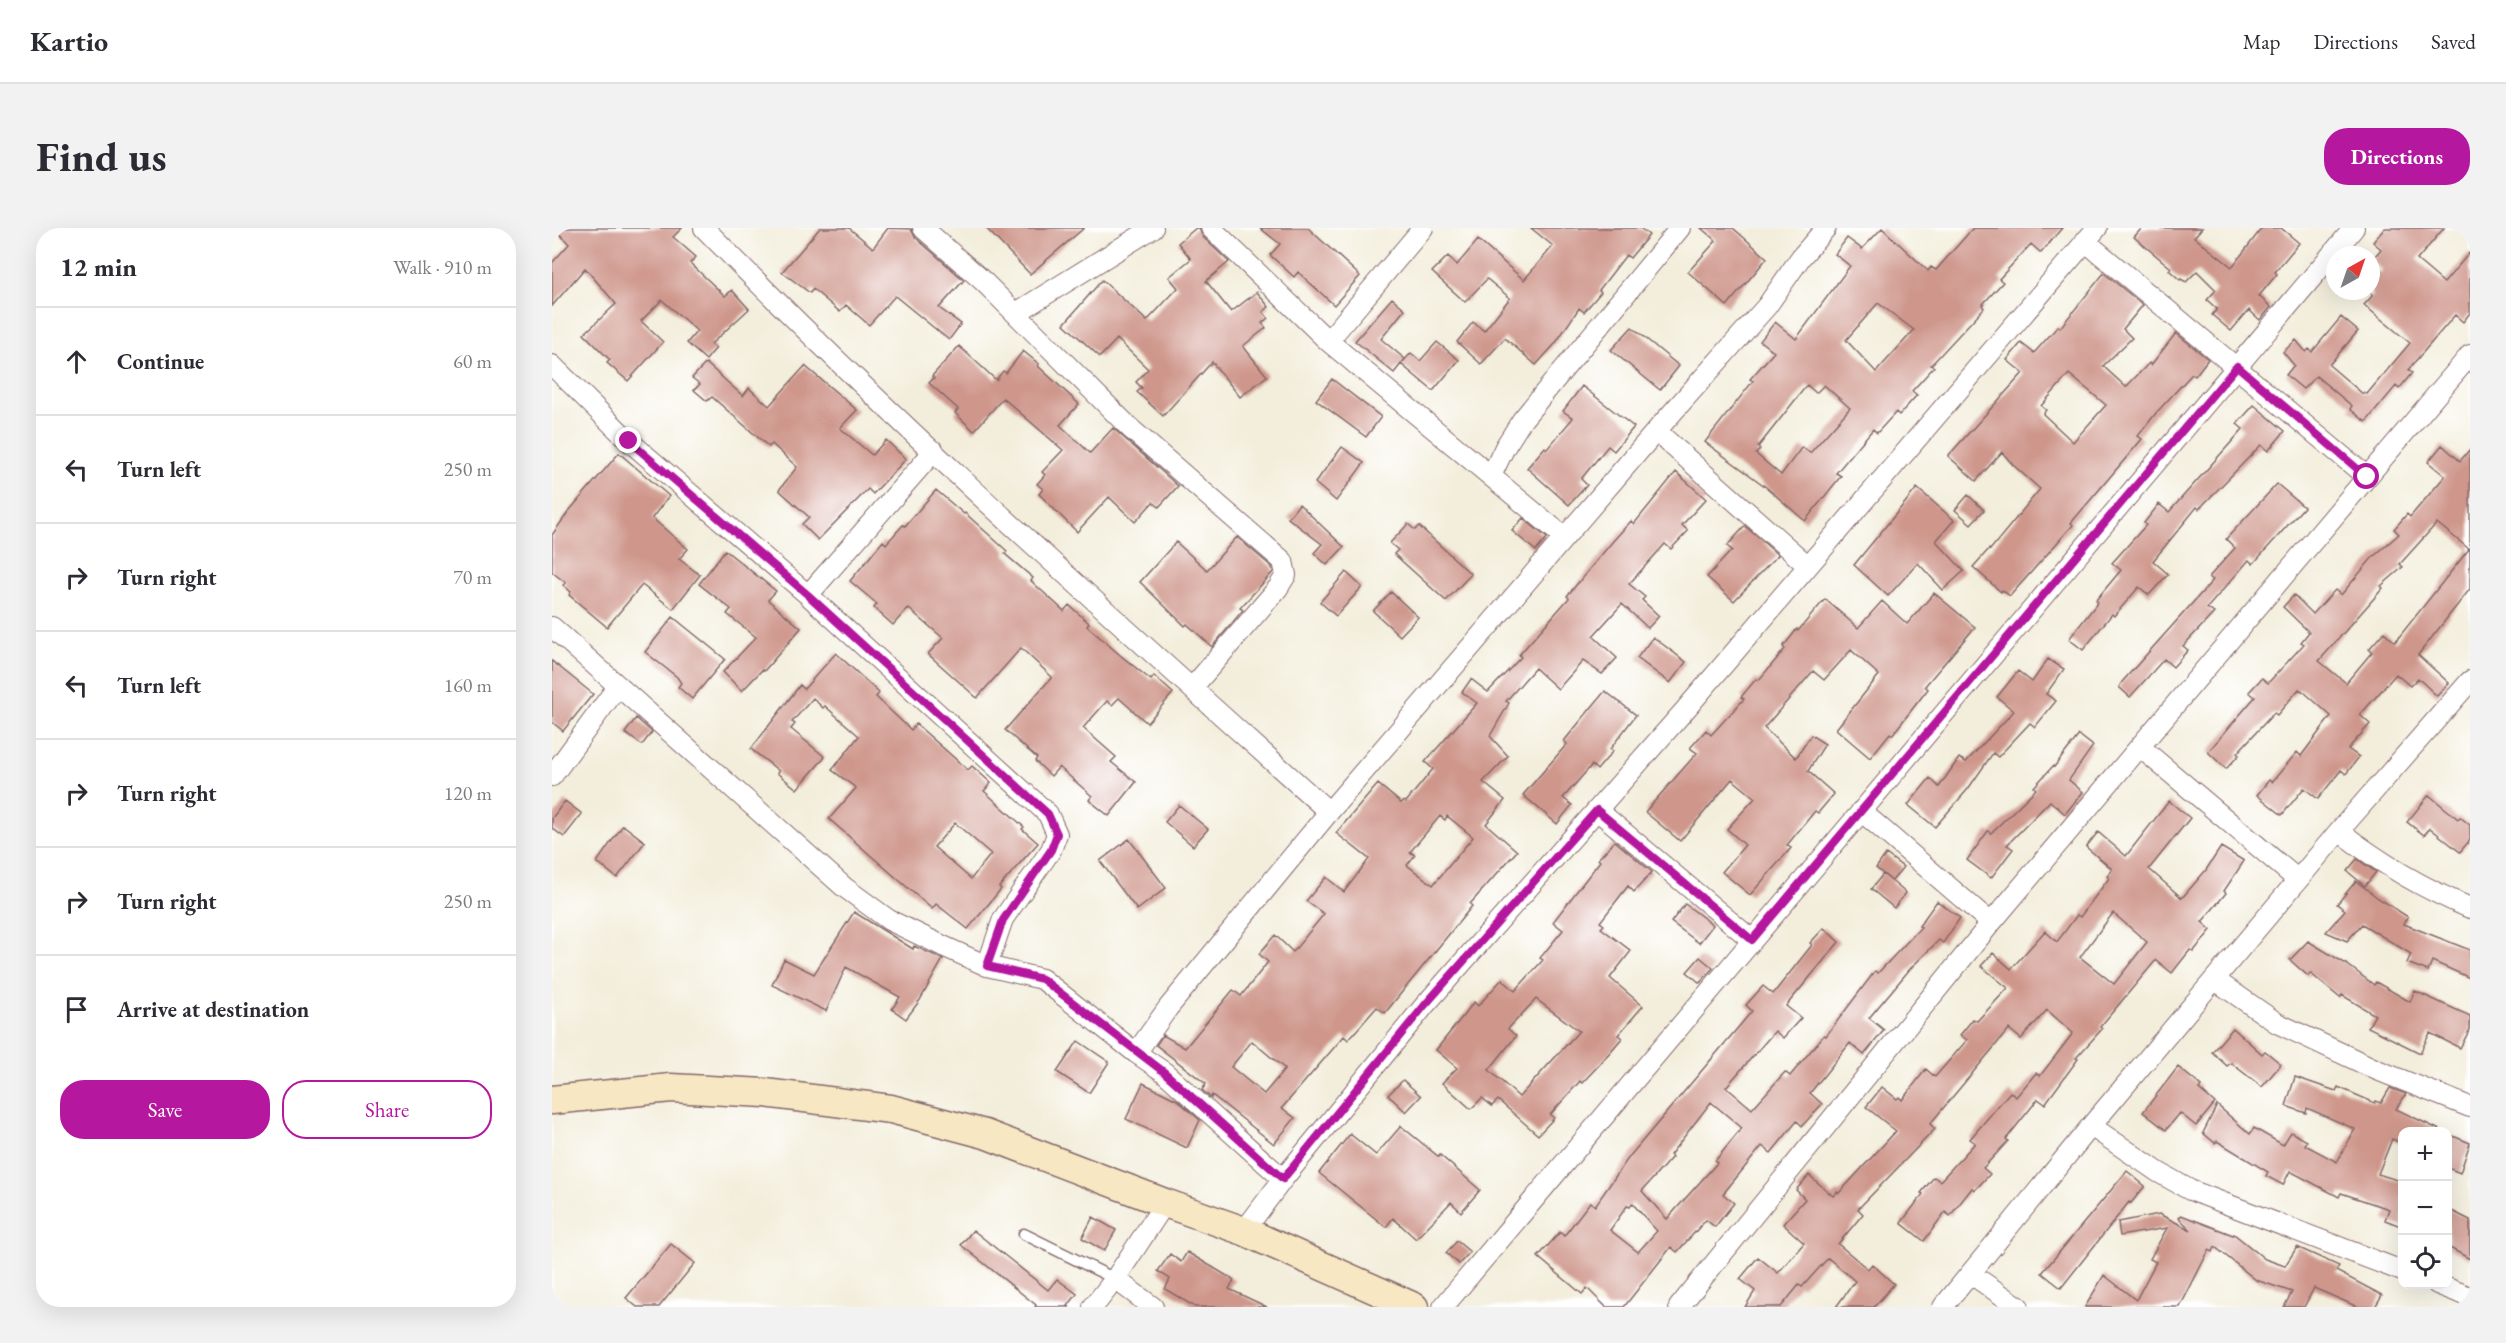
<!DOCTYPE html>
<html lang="en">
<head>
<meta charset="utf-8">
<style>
	:root { --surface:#fff; --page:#f2f2f3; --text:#2b2b33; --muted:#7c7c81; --line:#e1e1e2; --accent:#b5179e }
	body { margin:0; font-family:"EB Garamond",serif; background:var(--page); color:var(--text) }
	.controls { position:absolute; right:18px; bottom:18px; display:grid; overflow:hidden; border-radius:12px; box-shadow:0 6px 24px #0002 }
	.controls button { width:54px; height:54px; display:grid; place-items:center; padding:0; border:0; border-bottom:2px solid var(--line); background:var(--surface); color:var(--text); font:30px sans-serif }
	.compass { position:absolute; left:1774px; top:18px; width:54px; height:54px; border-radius:50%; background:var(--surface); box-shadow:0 6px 24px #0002; rotate:40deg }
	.stop { position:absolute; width:18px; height:18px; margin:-14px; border:4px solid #b5179e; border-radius:50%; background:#fff }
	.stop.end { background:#b5179e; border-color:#fff; box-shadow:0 2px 6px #0008 }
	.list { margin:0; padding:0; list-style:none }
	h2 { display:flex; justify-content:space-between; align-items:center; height:78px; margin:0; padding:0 24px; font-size:26px }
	h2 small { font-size:20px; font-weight:400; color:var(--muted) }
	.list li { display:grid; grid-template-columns:39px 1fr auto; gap:18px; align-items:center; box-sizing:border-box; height:108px; padding:0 24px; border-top:2px solid var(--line) }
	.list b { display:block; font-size:22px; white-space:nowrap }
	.list em { font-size:20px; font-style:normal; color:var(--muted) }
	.actions { display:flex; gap:12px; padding:18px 24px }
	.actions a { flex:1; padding:14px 0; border:2px solid var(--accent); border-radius:24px; text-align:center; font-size:21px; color:var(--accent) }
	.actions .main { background:var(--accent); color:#fff }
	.icon { flex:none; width:33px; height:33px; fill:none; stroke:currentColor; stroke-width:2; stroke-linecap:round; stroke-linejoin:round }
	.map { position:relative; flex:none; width:1918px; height:1079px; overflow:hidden; border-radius:24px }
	header { display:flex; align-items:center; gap:36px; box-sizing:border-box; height:84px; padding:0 30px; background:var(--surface); border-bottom:2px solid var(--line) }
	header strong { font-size:28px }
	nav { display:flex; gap:33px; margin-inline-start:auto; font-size:21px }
	.intro { display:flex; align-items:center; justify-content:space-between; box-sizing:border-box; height:144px; padding:0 36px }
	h1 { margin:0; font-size:42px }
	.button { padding:15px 27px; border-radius:24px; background:var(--accent); color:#fff; font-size:21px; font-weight:700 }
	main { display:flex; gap:36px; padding:0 36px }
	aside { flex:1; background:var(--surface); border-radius:24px; box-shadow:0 6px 24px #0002 }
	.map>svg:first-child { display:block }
	.building { fill:#cf978c; fill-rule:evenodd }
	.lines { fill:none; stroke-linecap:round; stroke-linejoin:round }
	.service-casing { stroke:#856769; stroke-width:13 }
	.minor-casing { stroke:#856769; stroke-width:22 }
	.secondary-casing { stroke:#856769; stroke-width:31 }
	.service { stroke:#fff; stroke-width:10 }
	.minor { stroke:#fff; stroke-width:20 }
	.secondary { stroke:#f7e8c3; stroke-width:28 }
	.route { stroke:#b5179e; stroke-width:8 }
</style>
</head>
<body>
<header>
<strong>Kartio</strong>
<nav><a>Map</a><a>Directions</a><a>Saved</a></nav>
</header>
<div class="intro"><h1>Find us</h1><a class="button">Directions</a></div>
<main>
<aside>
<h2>12 min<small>Walk · 910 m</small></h2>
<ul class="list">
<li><svg class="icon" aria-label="ahead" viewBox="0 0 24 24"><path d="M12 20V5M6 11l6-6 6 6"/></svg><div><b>Continue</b></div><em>60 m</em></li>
<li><svg class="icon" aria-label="left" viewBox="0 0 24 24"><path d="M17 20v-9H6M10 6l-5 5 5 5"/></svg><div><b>Turn left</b></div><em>250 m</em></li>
<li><svg class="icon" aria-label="right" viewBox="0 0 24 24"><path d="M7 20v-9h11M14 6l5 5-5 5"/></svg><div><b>Turn right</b></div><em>70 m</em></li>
<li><svg class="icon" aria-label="left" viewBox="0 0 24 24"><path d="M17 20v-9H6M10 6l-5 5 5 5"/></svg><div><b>Turn left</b></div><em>160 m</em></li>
<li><svg class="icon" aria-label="right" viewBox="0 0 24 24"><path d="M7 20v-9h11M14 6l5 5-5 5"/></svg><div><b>Turn right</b></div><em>120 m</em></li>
<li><svg class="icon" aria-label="right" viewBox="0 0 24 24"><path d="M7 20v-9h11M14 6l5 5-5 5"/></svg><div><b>Turn right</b></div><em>250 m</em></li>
<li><svg class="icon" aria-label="arrive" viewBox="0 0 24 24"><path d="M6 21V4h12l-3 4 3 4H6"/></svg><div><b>Arrive at destination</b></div></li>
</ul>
<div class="actions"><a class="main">Save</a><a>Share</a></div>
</aside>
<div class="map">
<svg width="1918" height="1079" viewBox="0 0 1918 1079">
	<rect width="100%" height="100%" fill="#fff"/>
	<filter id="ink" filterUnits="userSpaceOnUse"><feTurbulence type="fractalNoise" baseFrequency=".0167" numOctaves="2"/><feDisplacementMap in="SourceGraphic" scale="12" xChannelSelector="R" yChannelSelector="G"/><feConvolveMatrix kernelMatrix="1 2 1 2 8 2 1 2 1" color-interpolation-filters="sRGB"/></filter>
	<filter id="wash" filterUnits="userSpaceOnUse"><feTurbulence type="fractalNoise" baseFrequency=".008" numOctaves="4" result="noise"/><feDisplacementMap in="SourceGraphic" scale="24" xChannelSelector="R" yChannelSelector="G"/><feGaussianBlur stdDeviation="1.35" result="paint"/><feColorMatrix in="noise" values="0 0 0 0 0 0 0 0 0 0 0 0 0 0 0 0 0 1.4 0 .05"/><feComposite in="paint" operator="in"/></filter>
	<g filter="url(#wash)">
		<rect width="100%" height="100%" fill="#f3eedc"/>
		<g id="blocks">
			<path class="building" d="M2,0H130L121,9L144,29L138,35L173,68L180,62L197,81L159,116L164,120L154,132L135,115L145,103L110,72L89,93L111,114L76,153L55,135L58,132L32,106L64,76L33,40L0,78V35L17,16Z
				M268,0H297L321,20L336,0L359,1L363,9L412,52L387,80L409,96L397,112L343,68L317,97L294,77L288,84L261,61L258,65L230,44Z
				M434,0H532L478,46Z
				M644,0H647L651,9L677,34L654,53L679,84L705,64L717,79L711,84L716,90L710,95L714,100L691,118L715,148L688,169L660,134L611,188L585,164L590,160L584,154L596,141L565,111L548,129L512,96L550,52L595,93L626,60L617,49L639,31L626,15Z
				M708,0H756L808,48L782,77L746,44L742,49L718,27L728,16Z
				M979,0H1088L1097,7L1078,30L1074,27L1047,62L1049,64L1032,84L1027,80L1003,116L984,137L953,110L929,136L905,114L921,94L932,103L958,70L935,51L913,74L880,44L896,28L905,37L926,12L972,52L1001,18Z
				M1149,0H1181L1215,30L1175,78L1136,44L1164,13Z
				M1330,0L1376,43L1379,39L1384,42L1421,0H1510L1489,25L1479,16L1447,51L1451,54L1430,77L1432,80L1379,137L1382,139L1360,163L1365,167L1347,187L1344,184L1325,205L1321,201L1284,245L1289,248L1253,293L1214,259L1153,214L1201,153L1198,151L1222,124L1208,113L1223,94L1244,111L1298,38L1283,26L1295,10L1310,21ZM1326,75L1362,102L1324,144L1294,112ZM1255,157L1264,165L1272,157L1298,180L1258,225L1250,219L1229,247L1204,226L1208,221L1206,219Z
				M1590,0H1650L1642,9L1680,39L1710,0H1729L1747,15L1723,44L1725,46L1707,68L1719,79L1708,92L1697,82L1679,103L1660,87L1665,81L1655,72L1664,62L1645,43L1634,54L1629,51L1628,52L1617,42L1619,40L1582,9Z
				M1833,0H1892L1865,32L1892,55L1918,24V85L1911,94L1903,87L1856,142L1860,145L1847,161L1844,158L1814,194L1798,181L1800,178L1764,148L1751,161L1734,147L1742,137L1731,124L1744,112L1754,124L1757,121L1760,124L1789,89L1806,103L1777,137L1811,166L1812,164L1815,166L1858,115L1812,77L1821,67L1816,63H1819V54L1830,42L1819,33L1829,21L1821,14Z
				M1552,45L1591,77L1571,101L1580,110L1551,138L1574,159L1597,135L1599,137L1624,105L1656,131L1643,148L1640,146L1604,185L1586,208L1590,211L1519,295L1521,297L1458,368L1450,362L1449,364L1421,339L1437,321L1438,322L1488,261L1461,237L1450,224L1424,253L1396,228L1471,145L1455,132L1469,115L1482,125L1506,98L1508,100ZM1517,146L1554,177L1521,214L1491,186L1494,182L1489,178Z
				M840,70L853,81L829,111L853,131L842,145L803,113Z
				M1080,99L1127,138L1108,162L1059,122Z
				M885,114L907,132L881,163L849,136L859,125L868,133Z
				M407,118L444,152L451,143L454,145L471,123L487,136L486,138L527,176L508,197L538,225L561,200L626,258L607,279L601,274L583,294L557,269L525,304L487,266L491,261L485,256L493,247L490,244L511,222L451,170L422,203L403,185L406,181L377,155L382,150L380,148Z
				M154,135L191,168L197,160L217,178L253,138L305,182L288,200L320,227L334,212L354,231L321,266L316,261L266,312L250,296L257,289L227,262L245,239L220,216L217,219L160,169L155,173L142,162L148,156L140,150Z
				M780,151L829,189L814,209L764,172Z
				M1030,158L1082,199L1062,223L1056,218L1029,251L1035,257L1017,277L975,240L993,219L995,221L1021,190L1011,183Z
				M1702,177L1733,203L1716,223L1709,217L1647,281L1645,279L1601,333L1616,346L1597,367L1587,359L1562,388L1560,386L1531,422L1517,411L1546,374L1544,372L1569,342L1560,335L1594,297L1592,295L1607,276L1617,284L1691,201L1685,196Z
				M1890,217L1908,233L1918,221V361L1866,427L1897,455L1885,468L1866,450L1858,458L1844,446L1808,487L1818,496L1796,521L1807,529L1794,546L1789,542L1766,571L1752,560L1730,587L1705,567L1717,552L1720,554L1745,524L1749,528L1779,488L1752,464L1747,461L1725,487L1722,485L1685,525L1687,527L1674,541L1656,524L1703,469L1697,464L1710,450L1716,455L1752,416L1749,414L1757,404L1731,379L1742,367L1761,386L1783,362L1789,367L1821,329L1847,306L1842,301L1855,286L1858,289L1893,248L1876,234ZM1885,295L1917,321L1843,414L1832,404L1817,421L1820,424L1794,455L1767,433L1831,360L1829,358L1851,339L1848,336Z
				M790,219L812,235L784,273L763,255Z
				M67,225L117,268L100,290L136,321L127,331L148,347L121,381L90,357L55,399L17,367L19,364L11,357L14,355L0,344V307L17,283Z
				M1124,244L1154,271L1130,297L1136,303L1119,321L1113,316L1077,356L1093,369L1090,372L1107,388L1096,400L1070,376L1041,408L1065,430L1050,446L1031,433L1006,461L983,440L954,473L957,475L938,508L956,528L931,554L953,572L934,596L965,623L918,676L920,678L833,785L825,779L796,812L792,808L730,880L743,890L722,916L660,867L659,870L650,862L654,856L604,817L611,807L633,820L681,762L689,768L716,734L707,726L723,707L741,724L772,686L754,673L774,649L792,664L817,631L784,605L826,556L849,575L852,573L854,574L881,541L873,534L925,475L910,464L919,451L936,464L969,429L967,427L1017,370L1015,368L1061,313L1079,293L1082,296ZM888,588L893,592L895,588L921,609L881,657L855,637L863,627L858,624ZM700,813L733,841L712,866L679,839Z
				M1725,256L1752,279L1701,336L1697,332L1655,380L1662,385L1631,418L1636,422L1621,439L1612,431L1578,469L1567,459L1570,454L1661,352L1657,349L1683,320L1674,311Z
				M1365,260L1402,292L1384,313L1412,343L1391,362L1366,335L1336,368L1302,337Z
				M384,262L412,286L413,285L455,323L453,326L481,350L479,353L512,383L517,377L537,395L535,398L568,427L599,452L602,448L621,465L595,495L567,470L560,477L555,473L531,500L564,529L559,534L584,554L557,588L537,572L540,568L507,539L499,548L483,533L485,530L453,502L500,449L469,420L425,470L376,426L391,410L356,380L341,397L322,380L325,376L298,353L331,313L334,316L351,297L353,298Z
				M1416,267L1432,282L1419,296L1403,282Z
				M747,276L792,319L775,337L762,325L770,316L736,290Z
				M971,290L995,310L984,323L960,303Z
				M856,296L863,302L867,298L919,346L894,373L842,326L846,322L838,315Z
				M1193,298L1226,327L1182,373L1155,349L1180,322L1175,318Z
				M685,309L720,339L721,344L688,380L691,382L660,419L635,396L633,398L588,354L624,314L655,342Z
				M173,322L224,363L216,372L249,400L212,443L210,442L190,463L171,444L204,409L175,386L179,381L147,356Z
				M794,344L810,359L784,388L768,374Z
				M839,364L866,389L848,408L821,383Z
				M1382,365L1423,399L1373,458L1376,461L1340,507L1338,505L1318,530L1284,501L1327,447L1299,422L1272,452L1261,443L1212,500L1244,530L1259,507L1273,516L1256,543L1282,566L1266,585L1263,583L1235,617L1239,620L1198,667L1170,644L1193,617L1175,601L1203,570L1180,551L1128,613L1093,584L1145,525L1138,520L1154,502L1159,507L1192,471L1189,469L1204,451L1206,453L1233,421L1231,419L1245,401L1246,403L1273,371L1306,400L1330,373L1355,396Z
				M121,389L173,431L140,471L126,459L129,455L125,449L93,424Z
				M1101,409L1134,434L1118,455L1085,430Z
				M284,425L327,465L324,469L359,502L364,496L416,542L420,538L439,555L432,563L472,599L470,601L486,615L447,659L449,661L416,701L384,676L380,681L277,591L304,560L280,542L307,508L273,478L271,480L261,470L240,494L243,496L239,501L273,529L245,561L225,545L227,543L199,521L248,457L252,461ZM403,595L439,626L419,651L382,619Z
				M1496,431L1512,441L1494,466L1504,473L1483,499L1478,495L1446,529L1441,525L1416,561L1383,599L1356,577L1378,550L1387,559L1407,530L1414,534L1462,483L1445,469L1466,443L1480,454Z
				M0,433L41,466L11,503L0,494Z
				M1053,463L1084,487L1058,521L1061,523L1045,542L1040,537L1011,570L1020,577L1005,596L971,567L1015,516L1012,513Z
				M84,490L100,504L90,517L73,505Z
				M1527,507L1541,518L1517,552L1531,564L1513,586L1498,573L1455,617L1461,621L1439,650L1415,632L1436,603L1439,605L1484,561L1482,559L1501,538L1502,539Z
				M1877,567L1906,591L1908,589L1918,597V612L1908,624L1878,600L1872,607L1855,594Z
				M13,573L30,586L12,609L0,600V590Z
				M1617,573L1638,590L1597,641L1630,670L1654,642L1669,619L1692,633L1672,663L1674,665L1650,694L1659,702L1641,724L1638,722L1620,745L1604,732L1548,799L1550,801L1524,830L1526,831L1493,876L1486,871L1454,911L1456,913L1431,940L1438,946L1423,962L1420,960L1398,988L1393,984L1372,1013L1349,995L1371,966L1369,965L1382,949L1388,953L1423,915L1418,911L1458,864L1464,869L1484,845L1488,848L1521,805L1495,782L1469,811L1457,801L1378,896L1383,901L1306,981L1311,986L1286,1016L1316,1041L1320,1036L1342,1056L1322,1079H1284L1303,1053L1276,1030L1250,1059L1247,1057L1229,1079H1193L1203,1063L1188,1051L1206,1029L1226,1045L1252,1015L1231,996L1253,971L1244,962L1257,947L1281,968L1285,964L1287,965L1344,903L1314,879L1330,859L1345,871L1347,869L1350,872L1374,841L1383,849L1415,812L1408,807L1421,791L1425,793L1456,760L1429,738L1441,725L1459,741L1493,703L1505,714L1525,687L1528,689L1557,650L1555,648L1560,641L1534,619L1546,604L1574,628ZM1561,685L1595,714L1562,756L1528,729Z
				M627,577L656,601L641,618L613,594Z
				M71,597L93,614L65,650L45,634Z
				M577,611L614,660L585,682L548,633Z
				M1063,613L1100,644L1082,664L1076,658L1048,694L1052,697L1049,700L1079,723L1058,750L1091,778L1066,807L1070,810L1048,836L1030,855L1028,853L998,887L1002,890L986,907L946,872L940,878L930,870L919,881L890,855L905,840L884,822L922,774L926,778L950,751L963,763L991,732L988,730L1011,702L1001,694L1048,633L1046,631ZM984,771L1027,803L967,869L937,842L964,808L956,801Z
				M1334,626L1351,639L1340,653L1324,640Z
				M1805,631L1824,644L1813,658L1795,643Z
				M1331,646L1354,665L1342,680L1319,661Z
				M1804,653L1826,670L1856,689L1852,696L1918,722V750L1880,733L1876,743L1855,735L1859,726L1810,696L1795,713L1774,704L1793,682L1785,676Z
				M1385,673L1408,690L1391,715L1387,712L1358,741L1317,790L1332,802L1312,827L1298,815L1258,865L1270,876L1250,898L1245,893L1219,925L1210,918L1171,966L1182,975L1163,999L1154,992L1125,1024L1119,1019L1072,1079H1054L1035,1060L1030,1066L986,1029L1008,1004L1012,1008L1038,974L1043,978L1077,929L1200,783L1194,777L1211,758L1221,766L1260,717L1258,715L1272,700L1287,714L1234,778L1249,790L1231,810L1223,803L1174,859L1200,881L1233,844L1238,848L1272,807L1274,808L1323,743L1326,745L1369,699L1367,698ZM1159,874L1190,900L1163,933L1165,935L1115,991L1090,963L1120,929L1118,927ZM1080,975L1105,1003L1086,1024L1058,1002L1075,978L1078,979Z
				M1133,676L1161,697L1147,715L1119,694Z
				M302,684L361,721L362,718L391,731L368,772L354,791L340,781L348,769L294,739L274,783L220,757L232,731L262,746Z
				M1756,713L1796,737L1822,757L1824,754L1858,774L1863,763L1918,788V801L1908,820L1878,805L1868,825L1816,799L1823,787L1790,767L1788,770L1758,745L1756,748L1738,732Z
				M1148,729L1161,740L1148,755L1135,744Z
				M1681,800L1710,826L1713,823L1729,836L1710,859L1679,835L1675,838L1660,824Z
				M526,813L557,834L537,865L505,844Z
				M1626,839L1649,858L1647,861L1663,875L1644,898L1628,885L1614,902L1591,884Z
				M1743,849L1784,863L1786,859L1823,875L1824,873L1829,875L1838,860L1854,866L1844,881L1890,903H1851V916L1840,911L1826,946L1848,953L1851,950V999L1833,992L1837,981L1789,965L1787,969L1738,943L1731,957L1714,948L1716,944L1665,913L1663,915L1651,905L1665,877L1698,906L1702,900L1731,917L1739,904L1755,913L1753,917L1785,934L1803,901L1755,880L1754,885L1734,878Z
				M851,852L869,868L854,884L836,867Z
				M591,855L625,872L648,892L635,920L574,891Z
				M849,898L887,929L888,927L928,962L909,984L899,974L864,1011L841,990L834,999L767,945L798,906L824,927Z
				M1896,906L1918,915L1908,945L1896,940Z
				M1575,943L1593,958L1579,975L1577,974L1509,1060L1490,1045Z
				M1896,981L1918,992V1031L1896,1019Z
				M1607,986L1639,1002L1627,990L1629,987L1681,1007L1682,1006L1713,1031L1733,1038L1745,1019L1787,1038L1784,1043L1830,1067L1823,1079H1806L1762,1060L1752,1079H1732L1740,1064L1704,1052L1663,1019L1661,1024L1657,1022L1628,1079H1533L1552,1047L1584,1072L1604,1034L1598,1031L1615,1000L1568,1008L1566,994Z
				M541,989L564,1002L552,1023L530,1010Z
				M421,1002L496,1062L505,1051L525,1066L516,1078L518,1079H483L484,1077L409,1017Z
				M905,1013L918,1024L907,1036L894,1025Z
				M119,1016L143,1035L107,1079H85L74,1070Z
				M635,1024L682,1052L677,1061L715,1079H643L613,1061L618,1051L606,1043L618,1026L629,1034Z"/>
		</g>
	</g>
	<g filter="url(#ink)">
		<use href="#blocks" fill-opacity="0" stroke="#856769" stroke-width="1.5"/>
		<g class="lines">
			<g class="service-casing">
				<path id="service" d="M472,1006L563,1051"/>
			</g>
			<g class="minor-casing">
				<path id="minor" d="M152,0C351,204 565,393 777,584
					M371,0L431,53L579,201L731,333L734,347L726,360L640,460
					M659,0L776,113L1012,309
					M1533,13L1815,249
					M464,85L601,0
					M776,113L871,0
					M0,137L77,213L256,367L496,586L505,606L499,622L451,691L435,738
					M1104,203L1256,338
					M939,248L953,219L970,192L1128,0
					M256,367L382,223
					M0,399L292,659L337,692L391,718L435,738L490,751L584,825
					M1588,519L1746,652
					M0,548L66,458
					M1045,582L1200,712
					M1309,583L1439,695
					M1787,603C1828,635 1870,660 1918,680
					M1663,752L1725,795L1825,842L1918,879
					M1539,898L1606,944L1638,962L1850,1043
					M731,951L873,777L1133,482L1545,0
					M692,1003L731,951L612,844L584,825L616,780L777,584L1104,203L1215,78L1249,29L1274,0
					M1419,1046L1467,1079
					M563,1051L601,1079
					M1885,1056L1918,1069
					M541,1079L563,1051L613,975
					M891,1079L1802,0
					M1127,1079L1439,695L1918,127
					M1391,1079L1539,898L1787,603L1918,453"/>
			</g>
			<g class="secondary-casing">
				<path id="secondary" d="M0,872L119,860L213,865L339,881L433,906L613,975L692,1003L862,1079"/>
			</g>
			<use href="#service" class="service"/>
			<use href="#minor" class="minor"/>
			<use href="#secondary" class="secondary"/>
		</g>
	</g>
	<g class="lines" filter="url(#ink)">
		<path class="route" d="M77,213L256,367L496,586L505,606L499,622L451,692L435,738L490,751L612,844L731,951L873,777L1045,582L1200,712L1685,138L1815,249"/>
	</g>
</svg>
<div class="controls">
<button>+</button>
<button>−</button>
<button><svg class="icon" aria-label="locate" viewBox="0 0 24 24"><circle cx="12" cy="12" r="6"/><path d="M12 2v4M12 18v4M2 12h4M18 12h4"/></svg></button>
</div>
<svg class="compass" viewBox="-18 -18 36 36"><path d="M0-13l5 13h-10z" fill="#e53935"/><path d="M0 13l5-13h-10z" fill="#7c7c81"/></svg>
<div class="stop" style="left:1815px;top:249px"></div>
<div class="stop end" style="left:77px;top:213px"></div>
</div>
</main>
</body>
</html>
